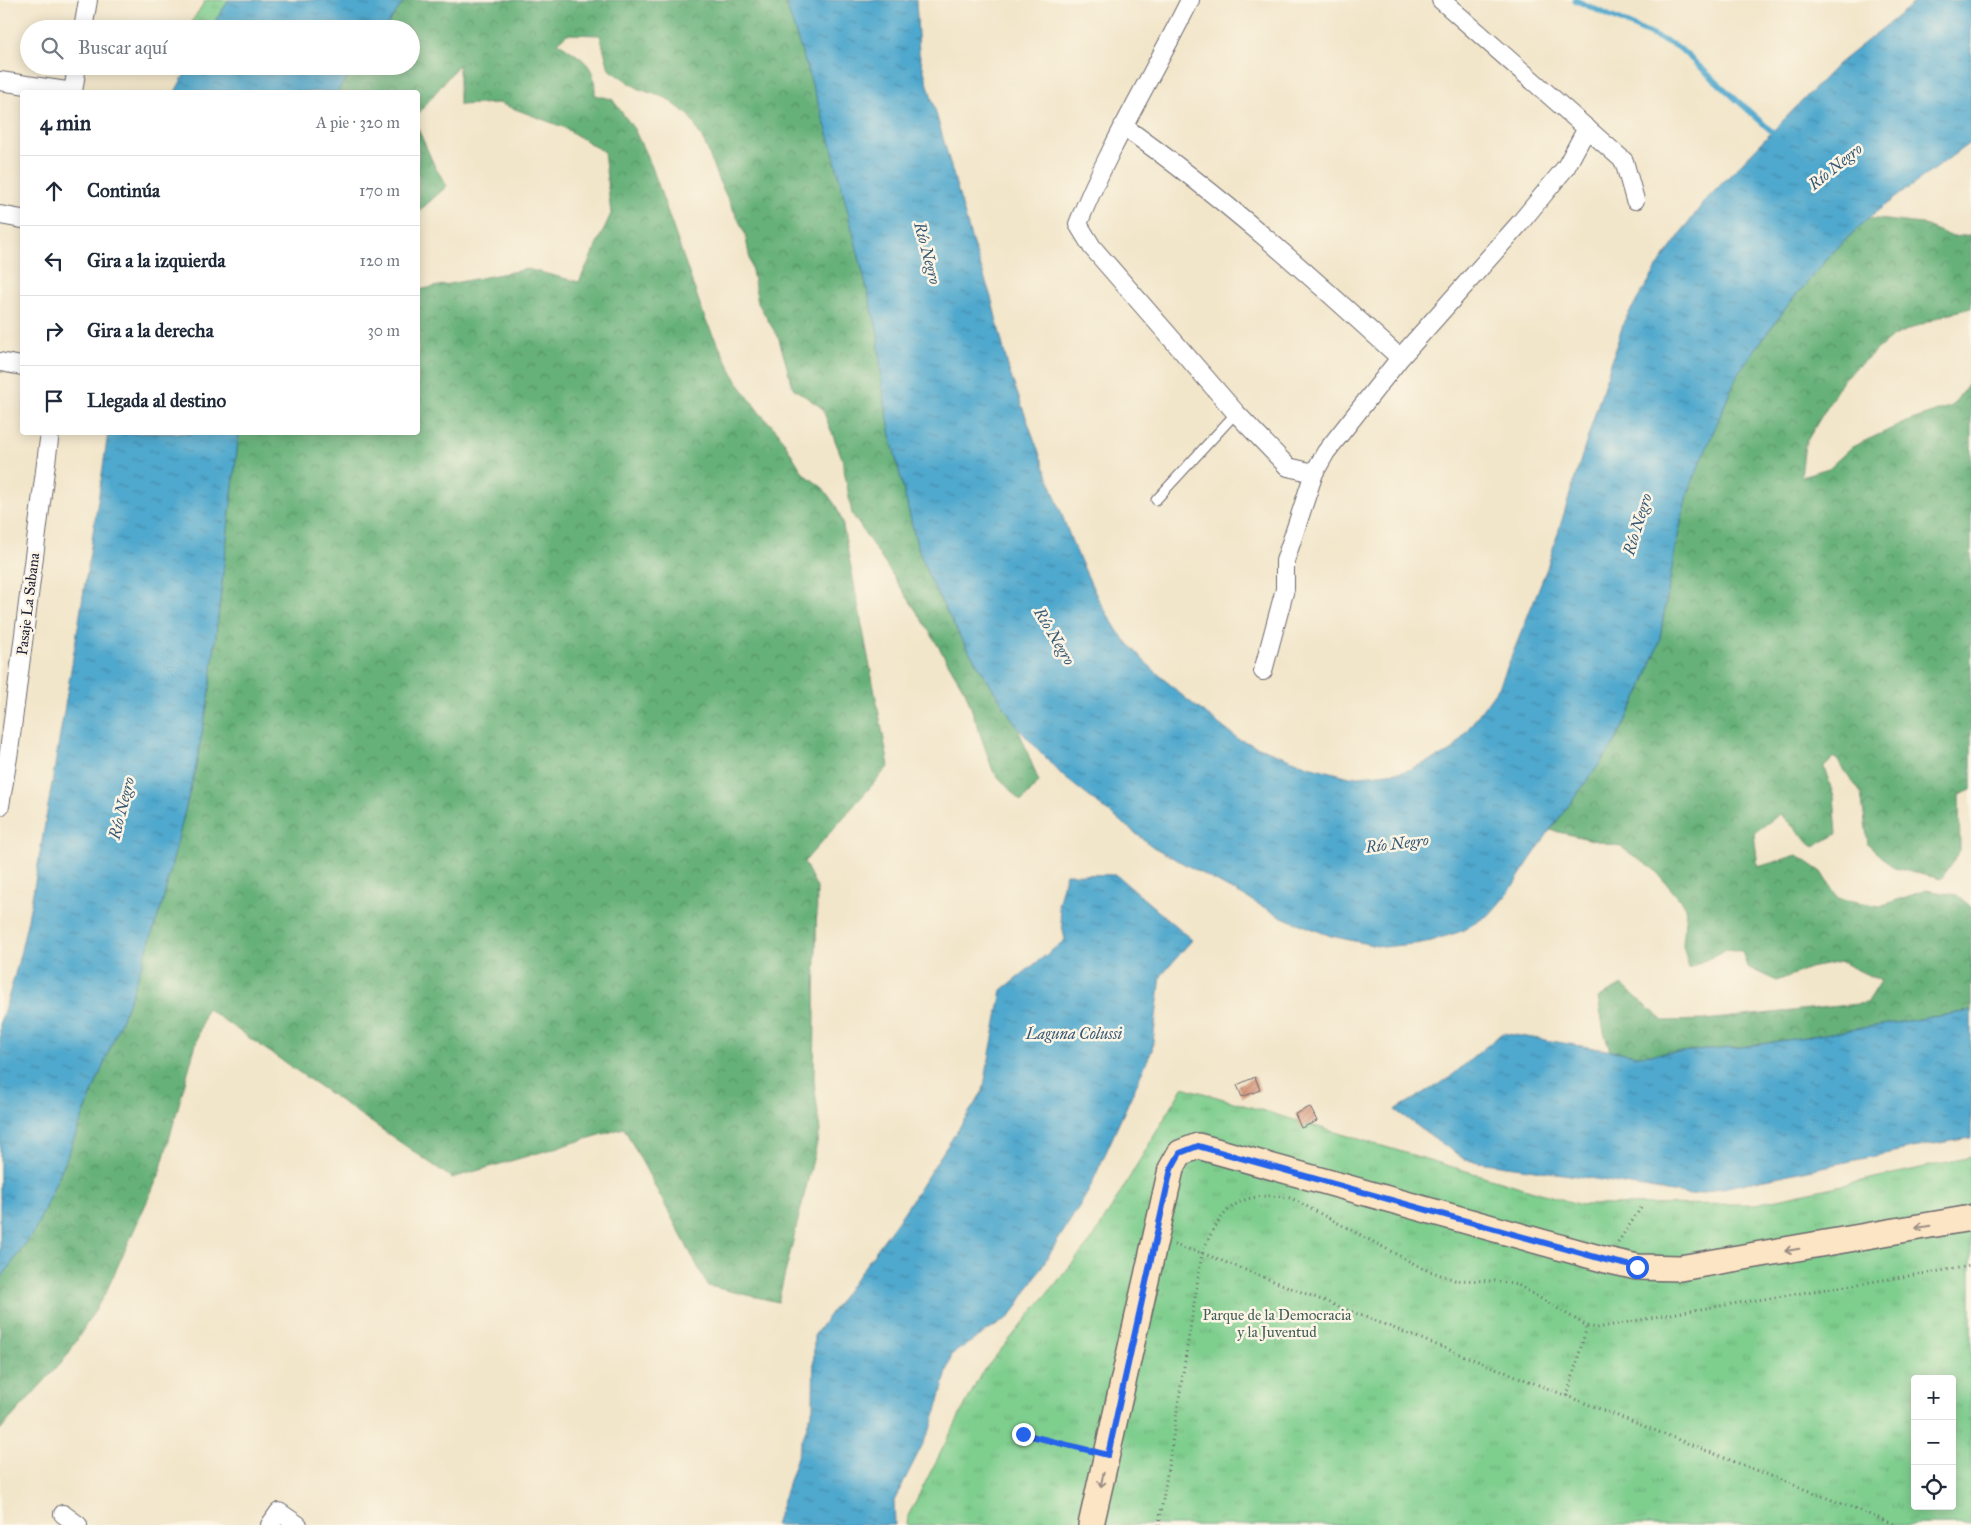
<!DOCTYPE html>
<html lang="es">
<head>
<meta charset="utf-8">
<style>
	:root { --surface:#fff; --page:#f2f2f3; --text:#1f2937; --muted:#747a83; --line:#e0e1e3 }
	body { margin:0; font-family:"IM FELL Great Primer",serif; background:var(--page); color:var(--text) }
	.controls { position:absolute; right:15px; bottom:15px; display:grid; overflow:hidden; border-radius:5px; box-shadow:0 2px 12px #0003 }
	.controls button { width:45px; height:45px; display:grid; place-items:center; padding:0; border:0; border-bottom:1px solid var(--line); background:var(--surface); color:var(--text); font:25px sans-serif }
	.stop { position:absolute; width:15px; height:15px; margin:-11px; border:4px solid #2563eb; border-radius:50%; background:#fff }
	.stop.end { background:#2563eb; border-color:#fff; box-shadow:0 1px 5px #0008 }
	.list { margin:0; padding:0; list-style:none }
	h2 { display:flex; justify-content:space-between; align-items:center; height:65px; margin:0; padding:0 20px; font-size:21px }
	h2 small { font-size:16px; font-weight:400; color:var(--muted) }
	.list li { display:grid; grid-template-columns:32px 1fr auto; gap:15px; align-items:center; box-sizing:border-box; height:70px; padding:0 20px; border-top:1px solid var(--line) }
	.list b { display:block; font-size:19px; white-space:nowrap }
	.list em { font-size:16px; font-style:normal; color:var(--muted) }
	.icon { flex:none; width:28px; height:28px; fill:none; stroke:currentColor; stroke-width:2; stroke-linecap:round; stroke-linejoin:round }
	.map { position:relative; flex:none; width:1971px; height:1525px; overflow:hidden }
	.search { position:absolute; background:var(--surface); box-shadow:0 2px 12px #0003; left:20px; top:20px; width:400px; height:55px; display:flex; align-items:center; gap:12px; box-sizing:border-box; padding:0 18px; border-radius:28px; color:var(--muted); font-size:19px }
	.panel { position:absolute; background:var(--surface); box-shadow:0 2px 12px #0003; left:20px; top:90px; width:400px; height:345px; border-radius:5px }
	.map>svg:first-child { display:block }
	.forest { fill:url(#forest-crowns); stroke:#446a5a }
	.park { fill:url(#park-tufts); stroke:#507864; fill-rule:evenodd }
	.water { fill:url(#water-ripples); stroke:#396584 }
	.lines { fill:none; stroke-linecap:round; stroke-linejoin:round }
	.stream { stroke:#50a8cd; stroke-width:5.5 }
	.building { fill:url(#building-hatch) }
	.lane-casing { stroke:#6b676d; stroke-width:11 }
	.street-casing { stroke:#6b676d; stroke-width:20 }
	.secondary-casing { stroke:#6b676d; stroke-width:28 }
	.path { stroke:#6b676d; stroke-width:3; stroke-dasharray:1 4; stroke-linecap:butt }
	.lane { stroke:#fff; stroke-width:9 }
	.street { stroke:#fff; stroke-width:18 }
	.secondary { stroke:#fce5c4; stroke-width:25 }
	.oneway { stroke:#9a8d86 }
	.route { stroke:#2563eb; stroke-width:6 }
	.labels { text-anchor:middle; stroke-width:5; stroke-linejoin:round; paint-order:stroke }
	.street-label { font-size:15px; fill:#22223b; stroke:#fcf5e5 }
	.park-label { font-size:15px; fill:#425e58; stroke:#fcf5e5 }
	.water-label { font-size:16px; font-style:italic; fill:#345875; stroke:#fcf5e5 }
</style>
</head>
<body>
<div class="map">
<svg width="1971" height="1525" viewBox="0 0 1971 1525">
	<defs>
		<pattern id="forest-crowns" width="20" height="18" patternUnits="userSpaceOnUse" patternTransform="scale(1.25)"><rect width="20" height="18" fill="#66b179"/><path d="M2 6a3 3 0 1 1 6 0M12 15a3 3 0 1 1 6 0" fill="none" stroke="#549064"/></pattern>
		<pattern id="park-tufts" width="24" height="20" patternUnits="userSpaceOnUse" patternTransform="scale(1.25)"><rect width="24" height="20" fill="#7ece8e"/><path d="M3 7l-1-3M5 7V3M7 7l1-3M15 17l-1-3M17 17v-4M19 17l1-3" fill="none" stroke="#6db17b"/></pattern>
		<pattern id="water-ripples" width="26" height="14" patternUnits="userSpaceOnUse" patternTransform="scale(1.25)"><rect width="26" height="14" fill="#50a8cd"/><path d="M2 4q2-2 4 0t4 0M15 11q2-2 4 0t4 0" fill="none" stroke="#4288a8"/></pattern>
		<pattern id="building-hatch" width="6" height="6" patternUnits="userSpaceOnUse" patternTransform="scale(1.25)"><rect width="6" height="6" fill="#d89578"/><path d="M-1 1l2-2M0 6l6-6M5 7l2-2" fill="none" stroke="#af7964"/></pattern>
	</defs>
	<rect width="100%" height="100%" fill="#fcf5e5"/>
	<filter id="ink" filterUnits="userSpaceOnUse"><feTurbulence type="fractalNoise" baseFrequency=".02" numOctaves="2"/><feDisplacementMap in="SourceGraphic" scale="10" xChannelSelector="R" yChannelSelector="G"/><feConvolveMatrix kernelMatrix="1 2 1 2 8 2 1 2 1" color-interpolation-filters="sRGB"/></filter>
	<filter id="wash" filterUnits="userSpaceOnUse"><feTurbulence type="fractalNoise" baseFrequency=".0096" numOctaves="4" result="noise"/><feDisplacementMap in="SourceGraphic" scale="20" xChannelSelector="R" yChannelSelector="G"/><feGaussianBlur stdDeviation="1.12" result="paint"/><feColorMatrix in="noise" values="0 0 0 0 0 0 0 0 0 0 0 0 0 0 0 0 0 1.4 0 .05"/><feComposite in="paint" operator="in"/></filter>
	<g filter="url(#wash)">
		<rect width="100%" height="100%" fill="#f2e6ca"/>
		<path class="forest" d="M405,0H785L830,140L878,333L882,386L893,446L917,545L930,580L962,640L1018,728L1039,782L1021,802L993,771L966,693L925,624L852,514L842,458L822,408L793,388L779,339L758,303L745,233L717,177L707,148L690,116L666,98L639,89L609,69L600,35L567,34L558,42C582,60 596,62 595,95L612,99L634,129L652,167L705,319L738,383L759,412L778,432L803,473L823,488L836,506L842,521L889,766L804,862L817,888L814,1081L820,1131L778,1302L708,1286L624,1128L452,1178L206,1008L159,1175L106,1292L67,1356L0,1430V1280L35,1230L64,1164L134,988L162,904L196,766L209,696L239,433L418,432V290L527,269L579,282L611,214L604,152L563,127L499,103L459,105V64L418,114V92H337L356,66H411V29H384Z
			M418,129L435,167L447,186L418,212Z
			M1868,218L1922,224L1953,237L1971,235V308L1947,314L1893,336L1844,378L1805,444L1801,476L1829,468L1852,447L1906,422L1952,406L1971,380V790L1959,795L1960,851L1941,879L1894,868L1868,844L1861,793L1835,757L1824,767L1834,797L1837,834L1814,847L1780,814L1754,833L1758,867L1797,855L1822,872L1838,898L1880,906L1926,890L1957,895L1971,907V1011L1735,1048L1637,1055L1610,1051L1604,1032L1598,998L1622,985L1664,1021L1705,1020L1867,1003L1881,981L1841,962L1809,968L1777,981L1747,967L1742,951L1726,950L1689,968L1683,945L1686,907L1655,870L1619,846L1550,830L1613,746L1642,688L1659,643L1675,550L1687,495L1738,373L1788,305L1831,254Z"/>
		<path class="park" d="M206,0H229L210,29H198L192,21Z
			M1183,1087L1581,1205L1755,1204L1971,1157V1525H907L908,1516L981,1374L1094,1237ZM1915,1379H1952V1506H1915Z"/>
		<path class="water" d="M229,0H405L384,29H210Z
			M785,0H916L919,53L972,241L991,297L1009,371L1072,542L1098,599L1119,633L1145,662L1184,697L1238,739L1308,766L1350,777L1406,771L1452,751L1500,685L1547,568L1624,321L1662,260L1703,203L1838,64L1918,0H1971V142L1868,218L1831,254L1788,305L1738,373L1687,495L1675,550L1659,643L1642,688L1613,746L1550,830L1508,893L1490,914L1462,931L1424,943L1382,947L1331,936L1282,917L1153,847L1064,777L1018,728L962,640L930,580L917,545L893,446L882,386L878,333L830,140Z
			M189,66H356L337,92H175Z
			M108,433H239L209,696L196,766L162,904L134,988L64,1164L35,1230L0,1280V1022C27,947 37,867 51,789C71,670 91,552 108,433Z
			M1066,874L1116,875L1192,940L1161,976L1152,1050L1088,1192L1011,1316L952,1354L932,1426L894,1501L895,1525H775L813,1407L814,1336L904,1212L983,1091L1002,990L1065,940L1058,905Z
			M1971,1011V1138L1927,1145L1690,1195L1577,1176L1465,1160L1395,1110L1449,1078L1502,1033L1637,1055L1735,1048Z"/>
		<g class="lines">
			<path class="stream" d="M1575,0L1678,47L1778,137"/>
		</g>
		<g id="blocks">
			<path class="building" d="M1255,1077L1260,1090L1242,1097L1237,1085Z
				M1310,1107L1317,1121L1301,1128L1295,1114Z"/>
		</g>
	</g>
	<g filter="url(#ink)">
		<use href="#blocks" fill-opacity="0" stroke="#6b676d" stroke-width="1"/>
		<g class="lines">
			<g class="lane-casing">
				<path id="lane" d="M1156,500L1236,413"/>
			</g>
			<g class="street-casing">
				<path id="street" d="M1190,0C1153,75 1109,146 1078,224L1092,247L1236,413L1288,467L1314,473
					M1441,0L1624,161L1635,200
					M83,29L88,0
					M0,81L73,92
					M73,92L77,66
					M1123,126C1222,196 1311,276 1400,358
					M0,215L22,219
					M0,362L22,366
					M1263,671L1285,589V561L1314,473L1326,452L1400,358L1520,223L1566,167L1587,128
					M0,806L9,751L50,432
					M63,1514L78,1525
					M270,1525L279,1512L298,1525"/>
			</g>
			<g class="secondary-casing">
				<path id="secondary" d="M1091,1525L1171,1169L1180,1153L1198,1146L1606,1260L1637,1267L1680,1268L1971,1218"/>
			</g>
			<path class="path" d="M1618,1242L1643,1205
				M1174,1245L1202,1253L1896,1525
				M1567,1396L1587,1326
				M1023,1434L1088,1450
				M1159,1525L1202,1253C1222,1207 1239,1190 1291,1198L1424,1269L1455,1280L1495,1281L1518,1285L1587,1326L1597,1328L1682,1312L1971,1266"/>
			<use href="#lane" class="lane"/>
			<use href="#street" class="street"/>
			<use href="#secondary" class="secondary"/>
		</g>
		<defs><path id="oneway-shaft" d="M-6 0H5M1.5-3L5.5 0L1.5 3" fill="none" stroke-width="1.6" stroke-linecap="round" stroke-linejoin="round" transform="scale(1.25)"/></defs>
		<g class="oneway">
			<use href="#oneway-shaft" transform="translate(1923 1227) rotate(170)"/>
			<use href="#oneway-shaft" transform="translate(1792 1250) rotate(171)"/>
			<use href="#oneway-shaft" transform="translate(1102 1480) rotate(103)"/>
		</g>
	</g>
	<g class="lines" filter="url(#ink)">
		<path class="route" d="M1023,1434L1108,1455L1171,1169L1180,1153L1198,1146L1606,1260L1637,1267"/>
	</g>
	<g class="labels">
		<g class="street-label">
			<text transform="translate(28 604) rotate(-83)" y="5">Pasaje La Sabana</text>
		</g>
		<g class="park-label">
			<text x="1277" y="1320">Parque de la Democracia<tspan x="1277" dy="17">y la Juventud</tspan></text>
		</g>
		<g class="water-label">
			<text transform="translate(1835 166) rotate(-39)" y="6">Río Negro</text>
			<text transform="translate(928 253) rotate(75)" y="6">Río Negro</text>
			<text transform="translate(1637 524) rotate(-73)" y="6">Río Negro</text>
			<text transform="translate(1055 636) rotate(59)" y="6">Río Negro</text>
			<text transform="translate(121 808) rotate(-76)" y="6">Río Negro</text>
			<text transform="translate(1397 843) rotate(-7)" y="6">Río Negro</text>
			<text x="1074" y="1039">Laguna Colussi</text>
		</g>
	</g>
</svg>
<div class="controls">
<button>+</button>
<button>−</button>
<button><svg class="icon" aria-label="locate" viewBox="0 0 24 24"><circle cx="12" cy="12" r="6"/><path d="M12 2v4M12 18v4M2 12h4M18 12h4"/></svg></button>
</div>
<div class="stop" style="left:1637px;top:1267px"></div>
<div class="stop end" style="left:1023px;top:1434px"></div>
<div class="search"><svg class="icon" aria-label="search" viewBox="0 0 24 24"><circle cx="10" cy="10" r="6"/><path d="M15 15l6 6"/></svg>Buscar aquí</div>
<section class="panel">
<h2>4 min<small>A pie · 320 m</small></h2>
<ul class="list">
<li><svg class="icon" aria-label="ahead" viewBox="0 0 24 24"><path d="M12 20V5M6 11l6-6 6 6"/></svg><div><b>Continúa</b></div><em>170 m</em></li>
<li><svg class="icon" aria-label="left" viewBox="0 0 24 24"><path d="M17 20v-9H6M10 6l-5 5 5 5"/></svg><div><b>Gira a la izquierda</b></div><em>120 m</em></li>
<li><svg class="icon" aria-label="right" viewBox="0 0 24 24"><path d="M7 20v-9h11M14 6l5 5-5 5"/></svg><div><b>Gira a la derecha</b></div><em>30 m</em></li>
<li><svg class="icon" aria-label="arrive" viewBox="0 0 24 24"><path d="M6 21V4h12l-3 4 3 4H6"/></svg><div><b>Llegada al destino</b></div></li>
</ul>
</section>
</div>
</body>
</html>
